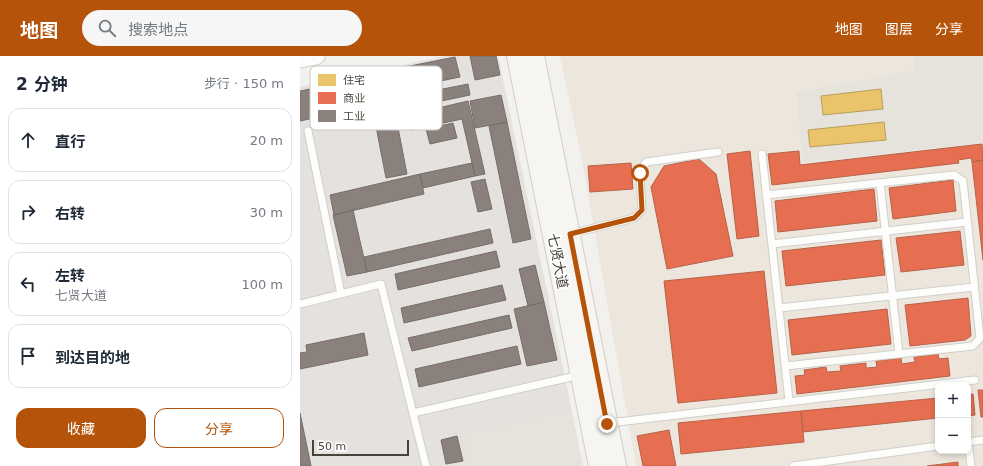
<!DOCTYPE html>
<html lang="zh">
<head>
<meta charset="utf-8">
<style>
	:root { --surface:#fff; --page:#f6f6f7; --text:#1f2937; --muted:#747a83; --line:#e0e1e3; --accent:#b45309 }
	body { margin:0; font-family:"DejaVu Sans","Noto Sans SC",sans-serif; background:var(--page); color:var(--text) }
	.controls { position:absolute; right:12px; bottom:12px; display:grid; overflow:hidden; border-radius:8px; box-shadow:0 2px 6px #0003 }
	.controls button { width:36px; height:36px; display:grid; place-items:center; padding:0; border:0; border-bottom:1px solid var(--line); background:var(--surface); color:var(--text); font:20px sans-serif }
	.scale { position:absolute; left:12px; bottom:10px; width:97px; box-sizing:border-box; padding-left:4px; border:2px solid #48433a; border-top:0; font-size:11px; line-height:14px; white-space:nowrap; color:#48433a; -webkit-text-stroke:3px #fff; paint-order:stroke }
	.stop { position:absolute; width:12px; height:12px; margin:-9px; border:3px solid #b45309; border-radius:50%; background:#fff }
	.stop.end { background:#b45309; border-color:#fff; box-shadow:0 1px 4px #0008 }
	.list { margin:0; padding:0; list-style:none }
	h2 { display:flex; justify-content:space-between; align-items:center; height:52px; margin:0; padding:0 16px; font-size:17px }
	h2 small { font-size:13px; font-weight:400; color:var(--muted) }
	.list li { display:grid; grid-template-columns:26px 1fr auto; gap:12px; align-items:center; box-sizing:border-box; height:64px; margin:0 8px 8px; padding:0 8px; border:1px solid var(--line); border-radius:12px }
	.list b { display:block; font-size:15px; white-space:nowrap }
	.list p { margin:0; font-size:13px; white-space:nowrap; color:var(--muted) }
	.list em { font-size:13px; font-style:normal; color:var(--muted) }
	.actions { display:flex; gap:8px; padding:12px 16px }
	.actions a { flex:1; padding:9px 0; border:1px solid var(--accent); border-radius:12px; text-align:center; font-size:14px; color:var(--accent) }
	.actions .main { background:var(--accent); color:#fff }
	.icon { flex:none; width:22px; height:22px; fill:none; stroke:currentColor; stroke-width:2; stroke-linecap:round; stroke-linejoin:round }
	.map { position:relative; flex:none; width:683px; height:410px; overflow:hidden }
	header { display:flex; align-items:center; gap:24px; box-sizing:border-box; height:56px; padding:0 20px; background:var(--accent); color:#fff }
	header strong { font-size:19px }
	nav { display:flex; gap:22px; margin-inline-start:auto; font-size:14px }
	.search { width:280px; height:36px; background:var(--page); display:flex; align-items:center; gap:10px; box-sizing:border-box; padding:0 14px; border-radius:22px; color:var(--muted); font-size:15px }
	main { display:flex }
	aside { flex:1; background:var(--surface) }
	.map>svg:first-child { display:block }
	.residential { fill:#e5e3dc }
	.commercial { fill:#ece6dc; fill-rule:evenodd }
	.industrial { fill:#e4e1de }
	.homes { fill:#e9c46a; stroke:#b99d5c }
	.shops { fill:#e76f51; stroke:#b7624a }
	.industry { fill:#8a817c; stroke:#766e68 }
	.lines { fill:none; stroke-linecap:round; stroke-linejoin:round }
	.service-casing { stroke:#d0cfcb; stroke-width:9 }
	.tertiary-casing { stroke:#d0cfcb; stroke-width:19 }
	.secondary-casing { stroke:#d0cec6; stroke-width:22 }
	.service { stroke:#fdfdfc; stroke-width:7 }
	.tertiary { stroke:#fdfdfc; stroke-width:17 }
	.secondary { stroke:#f6f5f1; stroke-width:20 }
	.route { stroke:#b45309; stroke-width:5 }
	.labels { text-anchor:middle; stroke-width:4; stroke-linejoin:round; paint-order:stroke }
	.street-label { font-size:14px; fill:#48433a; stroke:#fff }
	.key { fill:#fff; stroke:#c8c7c4; stroke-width:1 }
	.key-label { font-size:11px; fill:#48433a }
</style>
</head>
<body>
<header>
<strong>地图</strong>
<div class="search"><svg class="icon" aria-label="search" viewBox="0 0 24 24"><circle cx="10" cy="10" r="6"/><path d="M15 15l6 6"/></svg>搜索地点</div>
<nav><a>地图</a><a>图层</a><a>分享</a></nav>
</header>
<main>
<aside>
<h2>2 分钟<small>步行 · 150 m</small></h2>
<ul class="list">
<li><svg class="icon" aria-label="ahead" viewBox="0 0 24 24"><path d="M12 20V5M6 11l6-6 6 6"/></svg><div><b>直行</b></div><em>20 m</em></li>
<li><svg class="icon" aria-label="right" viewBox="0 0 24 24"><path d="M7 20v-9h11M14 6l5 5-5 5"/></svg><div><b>右转</b></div><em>30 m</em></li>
<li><svg class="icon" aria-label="left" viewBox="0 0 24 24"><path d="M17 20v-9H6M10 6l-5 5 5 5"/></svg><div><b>左转</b><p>七贤大道</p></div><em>100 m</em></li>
<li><svg class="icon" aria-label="arrive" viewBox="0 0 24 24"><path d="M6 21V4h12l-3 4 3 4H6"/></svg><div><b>到达目的地</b></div></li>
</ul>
<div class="actions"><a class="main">收藏</a><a>分享</a></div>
</aside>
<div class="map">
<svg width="683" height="410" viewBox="0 0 683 410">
	<rect width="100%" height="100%" fill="#f2f1ee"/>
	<path class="residential" d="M612,0H683V87L502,107L496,36L614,14Z
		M272,355L283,410H168L161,378Z"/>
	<path class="commercial" d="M260,0H612L614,14L496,36L502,107L683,87V410H336L282,104ZM638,329H668V395H638Z"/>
	<path class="industrial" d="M145,0H198L272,355L162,378L168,410H0V31Z"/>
	<path class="homes" d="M581,33L583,53L523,59L521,40Z
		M584,66L586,84L510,91L508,74Z"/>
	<path class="shops" d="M682,88L683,104L672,106L671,102L658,104L659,107L472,129L468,98L499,95L500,109Z
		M450,95L459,180L437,183L427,98Z
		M399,103L416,118L433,200L367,213L351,131L364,110Z
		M683,104V204L672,106Z
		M331,107L333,133L290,136L288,110Z
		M653,124L656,155L593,163L589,132Z
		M574,133L577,165L478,176L475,145Z
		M660,175L664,209L601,216L596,182Z
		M581,184L585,219L486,230L482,195Z
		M464,215L477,337L378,347L364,225Z
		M668,242L671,280L665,284L610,290L605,249Z
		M587,253L591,288L492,299L488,264Z
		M638,298L639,303L648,302L650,320L497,338L495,320L505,319L504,314L526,311L527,316L541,315L540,310L566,307V312L577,311L576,305L601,302L602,308L615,306L614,301Z
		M678,334H683V361H681Z
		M673,338L675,359L668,360V339Z
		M638,342V362L503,376L501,355Z
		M501,355L504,386L381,398L378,367Z
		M369,374L376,410H343L337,380Z
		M658,406V410H627Z"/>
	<path class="industry" d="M170,0H196L200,19L175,24Z
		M155,1L160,21L111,31L113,39L168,28L170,39L103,53L95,13Z
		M89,17L95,45L0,65V35Z
		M201,39L207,66L175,72L170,45Z
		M168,45L185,118L175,120L162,63L111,74L108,59Z
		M94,51L107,118L86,122L73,55Z
		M207,66L231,183L213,187L189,70Z
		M153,67L157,82L130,88L126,73Z
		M172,107L175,120L123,132L120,118Z
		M120,118L124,138L34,159L30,139Z
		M185,123L192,153L178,156L171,126Z
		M53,154L67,216L47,220L33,159Z
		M190,173L193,187L67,216L64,201Z
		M196,195L200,211L98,234L95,218Z
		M235,209L244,246L228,250L219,213Z
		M202,229L206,244L104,267L101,252Z
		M244,246L257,304L227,310L214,253Z
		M209,259L212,272L112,295L108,282Z
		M64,277L68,299L0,313V297L7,296L6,289Z
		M217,290L221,308L119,331L115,313Z
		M0,357L11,410H0Z
		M157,380L163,405L146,408L141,384Z"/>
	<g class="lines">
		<g class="service-casing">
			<path id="service" d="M8,75L41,238
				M462,98L489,345
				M580,127L599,298
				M466,139L654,119L663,125L680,282L673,290L485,310
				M270,178L334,162L342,154L340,117L346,106L418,96
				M472,188L667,166
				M0,248L81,228L126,410
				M479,252L674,231
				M113,357L280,319
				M309,367L675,324
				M668,386L671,410
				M668,386L683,384
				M493,410L638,390"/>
		</g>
		<g class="tertiary-casing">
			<path id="tertiary" d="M0,3L16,0"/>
		</g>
		<g class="secondary-casing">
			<path id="secondary" d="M217,0L299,410
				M234,0L316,410"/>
		</g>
		<use href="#service" class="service"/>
		<use href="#tertiary" class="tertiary"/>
		<use href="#secondary" class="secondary"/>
	</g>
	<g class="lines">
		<path class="route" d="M307,368L270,178L334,162L342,154L340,117"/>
	</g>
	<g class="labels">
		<g class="street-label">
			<text transform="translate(258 205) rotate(79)" y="5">七贤大道</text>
		</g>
	</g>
	<rect x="10" y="10" width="132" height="64" rx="6" class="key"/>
	<rect x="18" y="18" width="18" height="12" fill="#e9c46a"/>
	<rect x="18" y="36" width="18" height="12" fill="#e76f51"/>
	<rect x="18" y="54" width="18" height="12" fill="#8a817c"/>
	<g class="key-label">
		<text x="43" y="28">住宅</text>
		<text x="43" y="46">商业</text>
		<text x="43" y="64">工业</text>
	</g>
</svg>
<div class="controls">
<button>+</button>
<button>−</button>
</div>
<div class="scale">50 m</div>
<div class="stop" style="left:340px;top:117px"></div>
<div class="stop end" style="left:307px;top:368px"></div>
</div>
</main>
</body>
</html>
